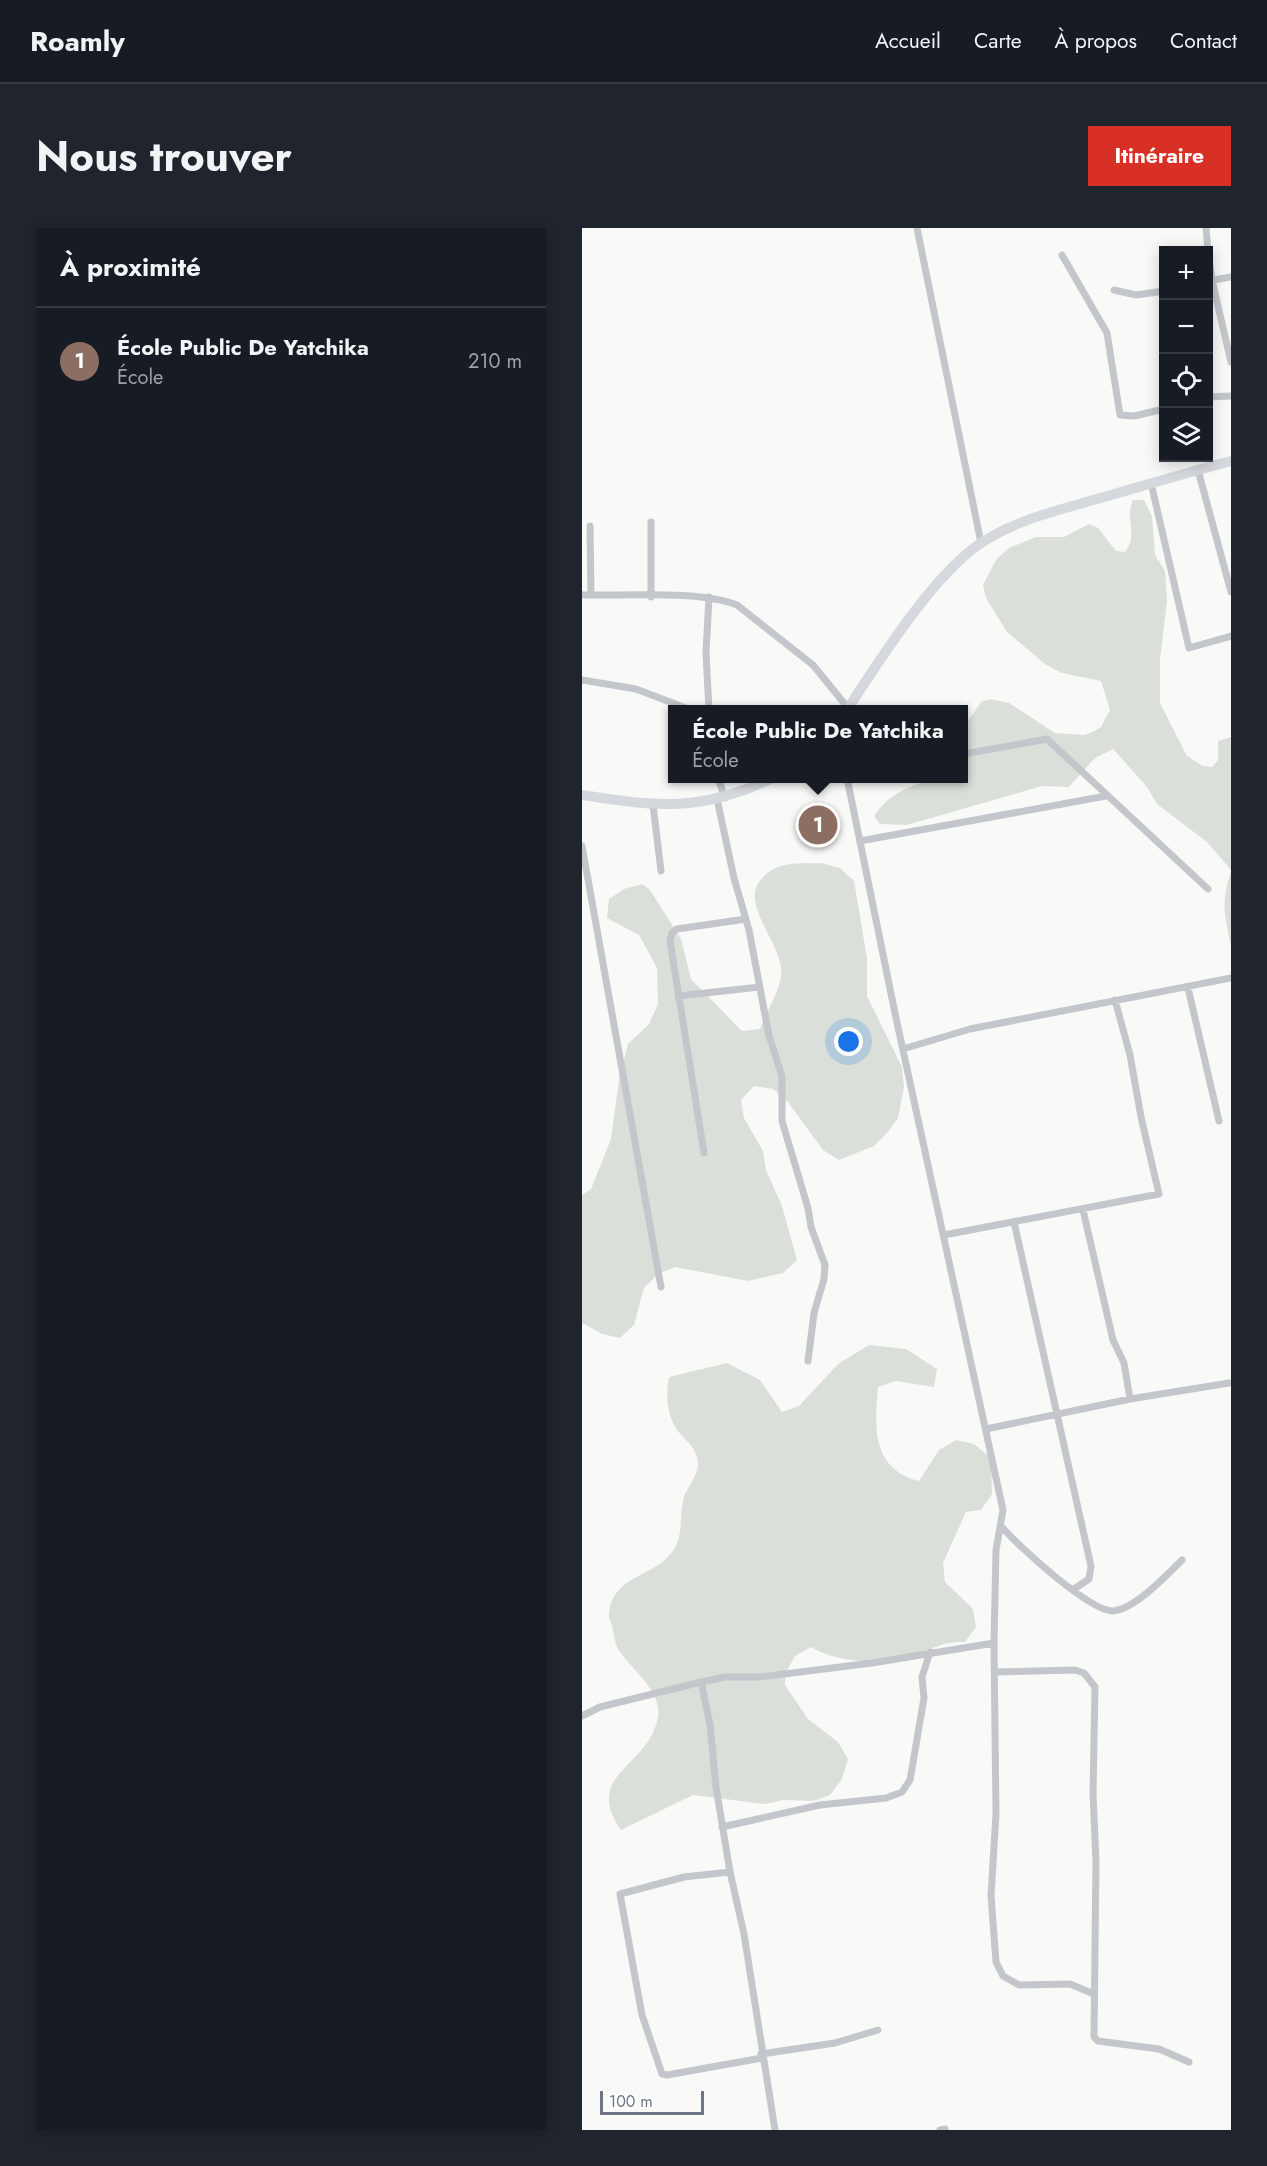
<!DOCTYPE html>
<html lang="fr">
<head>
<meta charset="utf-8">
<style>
	:root { --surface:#171b24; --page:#20242c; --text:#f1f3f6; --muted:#9ea1a6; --line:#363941; --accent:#d93025 }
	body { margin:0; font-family:Jost,sans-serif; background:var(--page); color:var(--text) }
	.controls { position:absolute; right:18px; top:18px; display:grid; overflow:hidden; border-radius:0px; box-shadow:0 3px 15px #0003 }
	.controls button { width:54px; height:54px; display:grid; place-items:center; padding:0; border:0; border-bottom:2px solid var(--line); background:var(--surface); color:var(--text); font:30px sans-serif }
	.scale { position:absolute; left:18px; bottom:15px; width:104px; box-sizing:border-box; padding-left:6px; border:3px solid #6b7586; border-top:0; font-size:16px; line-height:21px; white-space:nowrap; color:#6b7586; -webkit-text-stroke:4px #fff; paint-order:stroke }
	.you { position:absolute; left:267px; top:814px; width:21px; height:21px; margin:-15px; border:4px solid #fff; border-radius:50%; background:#1a73e8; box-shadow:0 0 0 9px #1a73e833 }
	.badge { display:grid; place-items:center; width:39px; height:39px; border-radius:50%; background:var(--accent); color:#fff; font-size:20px; font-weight:700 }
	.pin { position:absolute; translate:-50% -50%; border:3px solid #fff; box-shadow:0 2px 6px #0006 }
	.popup { position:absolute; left:86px; top:477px; width:300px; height:78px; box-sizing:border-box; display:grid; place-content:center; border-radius:0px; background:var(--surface); filter:drop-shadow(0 2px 4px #0005); font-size:20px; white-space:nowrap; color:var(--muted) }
	.popup b { font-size:22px; color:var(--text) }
	.popup::after { content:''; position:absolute; left:50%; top:100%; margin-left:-12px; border:12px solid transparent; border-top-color:var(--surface) }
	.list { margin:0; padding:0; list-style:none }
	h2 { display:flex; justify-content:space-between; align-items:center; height:78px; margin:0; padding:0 24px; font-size:26px }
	h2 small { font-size:20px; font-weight:400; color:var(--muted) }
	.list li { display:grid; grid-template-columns:39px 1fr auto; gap:18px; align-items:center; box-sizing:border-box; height:108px; padding:0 24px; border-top:2px solid var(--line) }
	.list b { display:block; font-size:22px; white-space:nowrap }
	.list p { margin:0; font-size:20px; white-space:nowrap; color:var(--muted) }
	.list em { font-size:20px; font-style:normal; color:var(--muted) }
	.icon { flex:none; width:33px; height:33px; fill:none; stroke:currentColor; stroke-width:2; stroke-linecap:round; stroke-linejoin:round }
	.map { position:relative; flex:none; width:649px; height:1902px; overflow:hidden; border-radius:0px }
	header { display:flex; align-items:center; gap:36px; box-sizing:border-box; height:84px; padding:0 30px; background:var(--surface); border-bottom:2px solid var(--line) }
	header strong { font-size:28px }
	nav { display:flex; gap:33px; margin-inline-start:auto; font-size:21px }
	.intro { display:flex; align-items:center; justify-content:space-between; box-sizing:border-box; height:144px; padding:0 36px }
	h1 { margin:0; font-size:42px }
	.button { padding:15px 27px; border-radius:0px; background:var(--accent); color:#fff; font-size:21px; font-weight:700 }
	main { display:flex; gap:36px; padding:0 36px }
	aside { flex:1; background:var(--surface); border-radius:0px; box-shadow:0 3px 15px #0003 }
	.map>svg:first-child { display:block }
	.green { fill:#dae0d9 }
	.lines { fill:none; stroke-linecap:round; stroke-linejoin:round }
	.street { stroke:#c3c6ca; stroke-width:7 }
	.secondary { stroke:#d5d8dd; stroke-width:10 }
</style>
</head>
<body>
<header>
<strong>Roamly</strong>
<nav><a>Accueil</a><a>Carte</a><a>À propos</a><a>Contact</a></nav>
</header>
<div class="intro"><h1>Nous trouver</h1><a class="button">Itinéraire</a></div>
<main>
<aside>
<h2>À proximité<small></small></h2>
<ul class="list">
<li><span class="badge" style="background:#8d6e63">1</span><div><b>École Public De Yatchika</b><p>École</p></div><em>210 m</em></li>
</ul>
</aside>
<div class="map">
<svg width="649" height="1902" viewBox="0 0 649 1902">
	<rect width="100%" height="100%" fill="#f9f9f8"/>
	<path class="green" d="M551,272H562L570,288L573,327L583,343L585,372L578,432V475L605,528L621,538L630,539L636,532V513L649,509V642L625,614L575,576L565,559L531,521L513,530L487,559L460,558L325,597L298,596L292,588C314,556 346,551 382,550V499L399,474L408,471L427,475L473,505L502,507L511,504L519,499L528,482L519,453L480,445L463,436L425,404L404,370L401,357L414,332L427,320L454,309H482L507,296L516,300L534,323L543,324C557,307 542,290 551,272Z
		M239,635L258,640L272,653L285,730V768L320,839L322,859L316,890L305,905L292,918L257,932L241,922L206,874L191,861L172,858L159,872L162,890L181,923L184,942L200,978L215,1032L201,1045L166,1053L93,1039L76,1046L62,1060L52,1097L38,1110L20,1106L0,1095V967L9,961L29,911L37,852L46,816L67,796L76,776L75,740L57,707L25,690L27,671L42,661L60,656L68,662L99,711L109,751L160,803L178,801C184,785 196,766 199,749C204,720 159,679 177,654C193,632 215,636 239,635Z
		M649,644V717C642,687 639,674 649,644Z
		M287,1117L324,1121L355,1141L352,1159L314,1153L296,1159C292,1199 290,1241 337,1253L357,1222L374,1212L392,1216L409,1230L410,1266L399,1282L384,1284L361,1335L363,1354L391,1381L394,1399L383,1414C360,1413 355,1420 334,1426C300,1436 260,1437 229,1419L213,1428L203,1446V1457L226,1491L256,1514L266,1531L260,1551L248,1567L231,1573L201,1572L183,1576L111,1567L39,1602C0,1545 67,1540 76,1489C80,1463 51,1443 38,1424C33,1418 32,1406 30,1398C29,1394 26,1389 27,1385C32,1341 86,1351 97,1309C100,1297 98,1284 101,1273C103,1261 117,1247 116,1235C115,1223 109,1217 101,1209C85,1192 83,1171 87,1149L145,1135L178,1152L200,1184L217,1178L256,1136Z"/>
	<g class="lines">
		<path class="street" d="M335,0L399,315
			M624,0L626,22
			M626,23L630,52L649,134
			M480,27L525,105L538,187L552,188L582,181
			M626,53L649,49
			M532,62L554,67L582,63
			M626,169L649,168
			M616,242L649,364
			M569,255L607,420L649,408
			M8,298L9,367
			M0,367C43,368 118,362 155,377L231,437L266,480
			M69,369V294
			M127,369L124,425L127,482
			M0,452L54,461L109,482
			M382,526L465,511L626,661
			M136,550L143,570
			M265,550L314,790L421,1282L414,1322L412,1415L414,1586L409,1668L414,1734L421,1748L437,1757L488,1756L512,1766
			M135,571L152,650L167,702L187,808L200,848V893L226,980L229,999L243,1037L242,1051L232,1085L226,1133
			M71,577L79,643
			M278,613L524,568
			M0,618L79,1059
			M606,760L637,893
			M96,768L178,759
			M321,821L388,801L649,750
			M122,925L88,713L90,705L95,701L164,691
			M501,982L531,1112L542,1135L548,1171
			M432,994L509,1338L507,1351L492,1361
			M362,1007L577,966L559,889L548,827L533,772
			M404,1201L548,1171L647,1155
			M419,1298C435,1317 507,1383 531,1383C552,1382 586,1346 600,1332
			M413,1444L493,1442L502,1445L513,1459L511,1566L514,1633L512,1809L516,1813L577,1821L607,1834
			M0,1488L18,1479L119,1454
			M140,1599L238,1577L304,1570L320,1564L328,1552L342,1470L340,1449L348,1424
			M148,1644L102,1649L38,1666L60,1787L80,1846L85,1847L180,1830
			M179,1826L253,1815L296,1802
			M193,1902L162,1706L148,1644L134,1559L128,1496L119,1454L143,1449H178L290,1435L412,1415
			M358,1902L363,1901"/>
		<path class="secondary" d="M265,482C297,433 351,347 399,315C435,291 481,281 522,269C564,257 606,244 649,233
			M0,567C77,579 118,584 191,550"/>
	</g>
</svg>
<div class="controls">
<button>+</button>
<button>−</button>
<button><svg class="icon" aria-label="locate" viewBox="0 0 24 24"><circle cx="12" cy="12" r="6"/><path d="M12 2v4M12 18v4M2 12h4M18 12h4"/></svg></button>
<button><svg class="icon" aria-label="layers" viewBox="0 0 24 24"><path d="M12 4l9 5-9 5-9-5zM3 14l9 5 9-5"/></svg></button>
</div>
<div class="scale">100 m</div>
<div class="you"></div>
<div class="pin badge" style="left:236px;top:597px;background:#8d6e63">1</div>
<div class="popup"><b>École Public De Yatchika</b>École</div>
</div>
</main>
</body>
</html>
